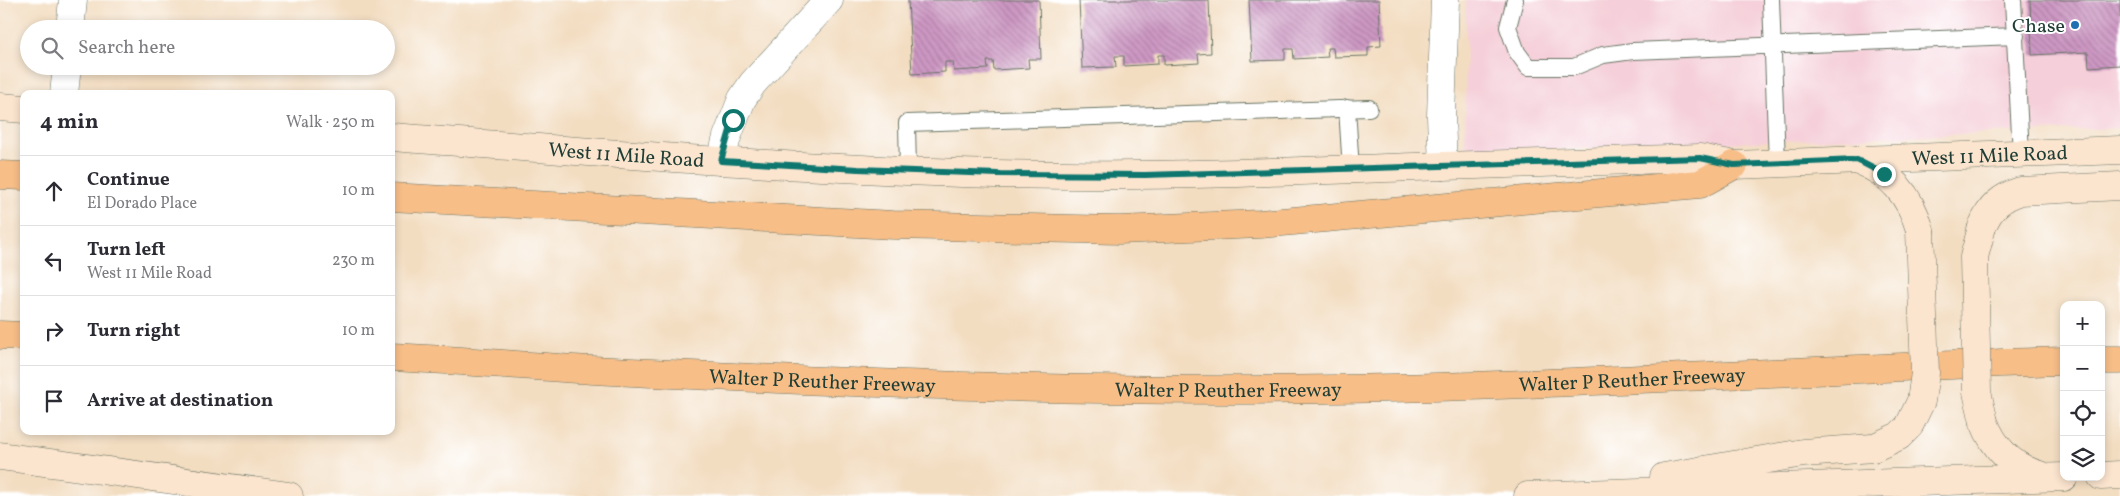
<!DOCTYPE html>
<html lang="en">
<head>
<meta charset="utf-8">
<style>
	:root { --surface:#fff; --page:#f2f2f3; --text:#2b2b33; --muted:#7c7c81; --line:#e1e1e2 }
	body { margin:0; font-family:Vollkorn,serif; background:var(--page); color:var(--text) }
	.controls { position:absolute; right:15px; bottom:15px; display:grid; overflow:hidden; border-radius:10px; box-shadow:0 2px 8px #0003 }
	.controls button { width:45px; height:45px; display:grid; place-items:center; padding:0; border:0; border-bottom:1px solid var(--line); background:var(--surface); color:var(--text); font:25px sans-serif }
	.stop { position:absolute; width:15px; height:15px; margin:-11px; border:4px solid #0f766e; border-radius:50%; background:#fff }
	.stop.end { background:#0f766e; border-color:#fff; box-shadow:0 1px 5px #0008 }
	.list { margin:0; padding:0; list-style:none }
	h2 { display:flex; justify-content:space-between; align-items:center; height:65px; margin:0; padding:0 20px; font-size:21px }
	h2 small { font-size:16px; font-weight:400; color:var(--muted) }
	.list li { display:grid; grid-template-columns:32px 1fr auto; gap:15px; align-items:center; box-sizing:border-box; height:70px; padding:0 20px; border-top:1px solid var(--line) }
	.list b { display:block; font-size:19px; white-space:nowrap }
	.list p { margin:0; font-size:16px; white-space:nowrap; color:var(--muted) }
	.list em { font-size:16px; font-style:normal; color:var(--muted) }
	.icon { flex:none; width:28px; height:28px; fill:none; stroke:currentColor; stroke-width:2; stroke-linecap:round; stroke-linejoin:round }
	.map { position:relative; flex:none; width:2120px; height:496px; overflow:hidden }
	.search { position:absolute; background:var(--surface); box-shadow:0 2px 8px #0003; left:20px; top:20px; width:375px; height:55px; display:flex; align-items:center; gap:12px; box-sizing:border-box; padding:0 18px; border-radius:28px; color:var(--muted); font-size:19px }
	.panel { position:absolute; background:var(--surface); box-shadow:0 2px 8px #0003; left:20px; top:90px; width:375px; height:345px; border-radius:10px }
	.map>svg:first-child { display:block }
	.built { fill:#f5cfd9 }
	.building { fill:url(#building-back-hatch) }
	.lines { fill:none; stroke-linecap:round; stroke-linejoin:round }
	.lane-casing { stroke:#697565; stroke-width:18 }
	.street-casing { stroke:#697565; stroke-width:29 }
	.secondary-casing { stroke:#697565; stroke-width:29 }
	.highway-casing { stroke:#697565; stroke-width:29 }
	.lane { stroke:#fff; stroke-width:16 }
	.street { stroke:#fff; stroke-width:28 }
	.secondary { stroke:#fce5cf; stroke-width:28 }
	.highway { stroke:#f7be88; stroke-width:28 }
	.secondary-bridge-casing { stroke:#697565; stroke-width:29; stroke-linecap:butt }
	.secondary-bridge { stroke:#fce5cf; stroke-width:28 }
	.route { stroke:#0f766e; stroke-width:6 }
	.poi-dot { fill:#1f6fb2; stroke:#fff; stroke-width:2 }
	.labels { text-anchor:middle; stroke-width:4; stroke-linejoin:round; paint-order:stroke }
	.poi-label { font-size:20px; fill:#1f3d34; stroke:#fff; text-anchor:end }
	.street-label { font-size:20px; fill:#1f3d34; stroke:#fff }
</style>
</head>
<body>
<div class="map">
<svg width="2120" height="496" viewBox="0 0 2120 496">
	<defs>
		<pattern id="building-back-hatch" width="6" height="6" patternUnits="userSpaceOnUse" patternTransform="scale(1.25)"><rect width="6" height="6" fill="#ce98c4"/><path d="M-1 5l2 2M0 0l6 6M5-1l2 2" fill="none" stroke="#a77da0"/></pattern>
	</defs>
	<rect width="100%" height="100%" fill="#fff"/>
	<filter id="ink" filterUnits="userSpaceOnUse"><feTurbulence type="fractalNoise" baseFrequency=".02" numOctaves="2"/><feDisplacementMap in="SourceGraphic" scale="10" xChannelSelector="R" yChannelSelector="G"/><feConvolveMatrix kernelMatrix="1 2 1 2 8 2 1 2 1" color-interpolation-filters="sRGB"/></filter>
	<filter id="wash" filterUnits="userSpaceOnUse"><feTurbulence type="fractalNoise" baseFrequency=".0096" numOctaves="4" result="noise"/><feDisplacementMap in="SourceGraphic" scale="20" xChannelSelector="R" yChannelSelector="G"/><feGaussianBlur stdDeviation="1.12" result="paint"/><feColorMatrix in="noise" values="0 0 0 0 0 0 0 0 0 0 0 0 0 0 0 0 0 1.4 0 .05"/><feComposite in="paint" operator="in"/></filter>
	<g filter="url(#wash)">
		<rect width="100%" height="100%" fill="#f3ddc1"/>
		<path class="built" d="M1466,0H2120V128L1465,153Z"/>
		<g id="blocks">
			<path class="building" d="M908,0H1039L1041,59H1028L1029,68L994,70L993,61H987L988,69L954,71L953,62H945V72L912,74Z
				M1079,0H1209L1211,53L1198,54L1199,63L1164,65V55H1158V64L1124,66V56H1115L1116,67L1082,68Z
				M1249,0H1379L1381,46L1368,47V56L1334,57L1333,48H1327L1328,57L1294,59L1293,49H1285V60L1252,61Z
				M2030,0H2120V65L2089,67L2088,52L2032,55Z"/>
		</g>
	</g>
	<g filter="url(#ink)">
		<use href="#blocks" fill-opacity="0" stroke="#697565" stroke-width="1"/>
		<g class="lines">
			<g class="lane-casing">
				<path id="lane" d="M1515,0L1508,27L1517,52L1528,67H1574L1603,55L1633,51L2016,36
					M1771,0L1777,163
					M2013,0L2021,154
					M1347,108L1351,170
					M908,171L907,123L1369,108"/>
			</g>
			<g class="street-casing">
				<path id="street" d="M70,29L73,0
					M64,94L67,66
					M721,161L727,137L742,99L753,83L829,0
					M1443,166L1441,116L1445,0"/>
			</g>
			<g class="secondary-casing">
				<g id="secondary">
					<path d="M0,107L24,109"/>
					<path id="s1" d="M391,137C593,152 794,169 996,174C1145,178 1294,171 1443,166C1529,163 1614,161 1700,158L1734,165L2120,150"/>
					<path d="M1857,160C1891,173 1910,195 1920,230"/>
					<path d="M1982,227C1990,207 2001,197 2021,191L2120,186"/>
					<path d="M1984,422C1994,449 2014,468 2042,476"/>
					<path d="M0,456L289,496"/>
					<path d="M2101,476L2120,475"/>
					<path d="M1664,477L1803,453L1873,448L1899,436L1909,426"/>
					<path d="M1528,496L2064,477"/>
				</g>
			</g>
			<g class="highway-casing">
				<g id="highway">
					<path d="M0,175L24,176"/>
					<path d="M391,197L893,225L1119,230L1260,224L1700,184L1734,165"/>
					<path d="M0,335L24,336"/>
					<path id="s2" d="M391,357C458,360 526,366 593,370C839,383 1086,393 1333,389C1576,386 1820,368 2064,361"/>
					<path d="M2101,360H2120"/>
				</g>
			</g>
			<use href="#lane" class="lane"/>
			<use href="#street" class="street"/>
			<use href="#secondary" class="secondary"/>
			<use href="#highway" class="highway"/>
			<g class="secondary-bridge-casing">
				<path id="secondary-bridge" d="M1982,227L1974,257L1977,392L1984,422
					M1909,426L1921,401L1925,373L1920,230"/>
			</g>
			<use href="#secondary-bridge" class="secondary-bridge"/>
		</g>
	</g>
	<g class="lines" filter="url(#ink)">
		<path class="route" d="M733,120L721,161L858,169L998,174L1145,175L1700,158L1734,165L1857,160L1884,174"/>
	</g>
	<circle class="poi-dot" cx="2075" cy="25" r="5"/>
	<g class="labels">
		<g class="poi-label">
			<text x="2065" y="32">Chase</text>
		</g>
		<g class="street-label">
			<text dy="7" stroke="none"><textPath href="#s1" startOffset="236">West 11 Mile Road</textPath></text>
			<text dy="7" stroke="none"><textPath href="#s1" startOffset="1601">West 11 Mile Road</textPath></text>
			<text dy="7" stroke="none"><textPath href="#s2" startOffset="432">Walter P Reuther Freeway</textPath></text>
			<text dy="7" stroke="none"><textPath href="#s2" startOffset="1242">Walter P Reuther Freeway</textPath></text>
			<text dy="7" stroke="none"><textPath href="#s2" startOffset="838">Walter P Reuther Freeway</textPath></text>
		</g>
	</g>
</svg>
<div class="controls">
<button>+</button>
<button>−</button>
<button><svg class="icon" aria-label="locate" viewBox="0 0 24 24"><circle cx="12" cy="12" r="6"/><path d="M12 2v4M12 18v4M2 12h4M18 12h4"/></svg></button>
<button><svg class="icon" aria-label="layers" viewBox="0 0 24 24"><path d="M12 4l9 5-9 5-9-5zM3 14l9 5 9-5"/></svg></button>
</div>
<div class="stop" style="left:733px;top:120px"></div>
<div class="stop end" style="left:1884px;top:174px"></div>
<div class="search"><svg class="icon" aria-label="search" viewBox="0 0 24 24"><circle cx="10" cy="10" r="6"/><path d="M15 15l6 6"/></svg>Search here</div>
<section class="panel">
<h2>4 min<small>Walk · 250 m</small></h2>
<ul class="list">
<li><svg class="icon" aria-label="ahead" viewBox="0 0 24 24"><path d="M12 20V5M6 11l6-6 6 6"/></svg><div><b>Continue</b><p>El Dorado Place</p></div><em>10 m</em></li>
<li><svg class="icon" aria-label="left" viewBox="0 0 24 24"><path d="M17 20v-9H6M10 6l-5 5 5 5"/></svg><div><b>Turn left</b><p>West 11 Mile Road</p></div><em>230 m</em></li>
<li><svg class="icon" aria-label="right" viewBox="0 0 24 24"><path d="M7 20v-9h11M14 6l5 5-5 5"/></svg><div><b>Turn right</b></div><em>10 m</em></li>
<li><svg class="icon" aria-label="arrive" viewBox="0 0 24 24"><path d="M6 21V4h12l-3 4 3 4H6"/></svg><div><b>Arrive at destination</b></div></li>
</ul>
</section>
</div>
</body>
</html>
